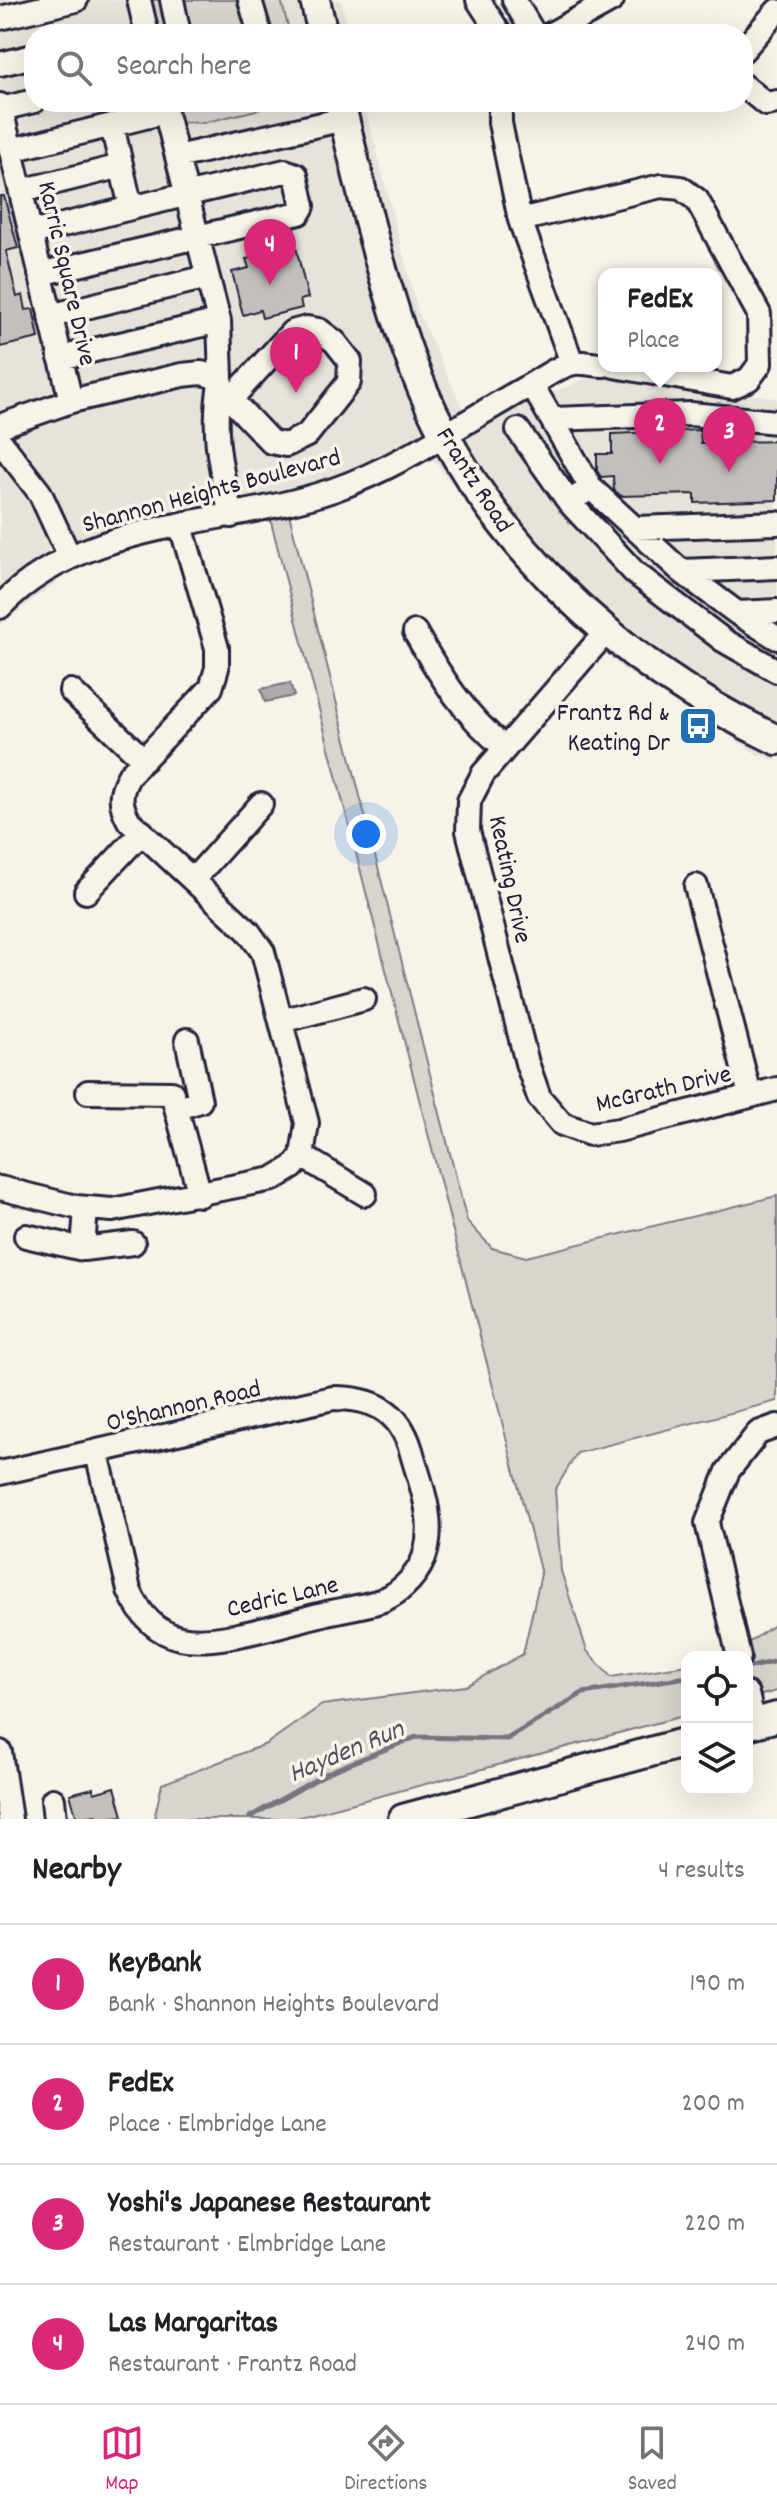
<!DOCTYPE html>
<html lang="en">
<head>
<meta charset="utf-8">
<style>
	:root { --surface:#fff; --page:#f2f2f2; --text:#202124; --muted:#757577; --line:#e0e0e0; --accent:#db2777 }
	body { margin:0; font-family:Dekko,sans-serif; background:var(--page); color:var(--text) }
	.controls { position:absolute; right:24px; bottom:24px; display:grid; overflow:hidden; border-radius:16px; box-shadow:0 8px 32px #0002 }
	.controls button { width:72px; height:72px; display:grid; place-items:center; padding:0; border:0; border-bottom:2px solid var(--line); background:var(--surface); color:var(--text); font:40px sans-serif }
	.you { position:absolute; left:366px; top:834px; width:28px; height:28px; margin:-20px; border:6px solid #fff; border-radius:50%; background:#1a73e8; box-shadow:0 0 0 12px #1a73e833 }
	.badge { display:grid; place-items:center; width:52px; height:52px; border-radius:50%; background:var(--accent); color:#fff; font-size:26px; font-weight:700 }
	.pin { position:absolute; translate:-50% -66px; filter:drop-shadow(0 2px 4px #0008) }
	.pin::after { content:''; position:absolute; top:42px; width:28px; height:24px; background:inherit; clip-path:polygon(0 0,100% 0,50% 100%) }
	.popup { position:absolute; left:598px; top:268px; width:124px; height:104px; box-sizing:border-box; display:grid; place-content:center; border-radius:16px; background:var(--surface); filter:drop-shadow(0 2px 6px #0005); font-size:26px; white-space:nowrap; color:var(--muted) }
	.popup b { font-size:30px; color:var(--text) }
	.popup::after { content:''; position:absolute; left:50%; top:100%; margin-left:-16px; border:16px solid transparent; border-top-color:var(--surface) }
	.list { margin:0; padding:0; list-style:none }
	h2 { display:flex; justify-content:space-between; align-items:center; height:104px; margin:0; padding:0 32px; font-size:34px }
	h2 small { font-size:26px; font-weight:400; color:var(--muted) }
	.list li { display:grid; grid-template-columns:52px 1fr auto; gap:24px; align-items:center; box-sizing:border-box; height:120px; padding:0 32px; border-top:2px solid var(--line) }
	.list b { display:block; font-size:30px; white-space:nowrap }
	.list p { margin:0; font-size:26px; white-space:nowrap; color:var(--muted) }
	.list em { font-size:26px; font-style:normal; color:var(--muted) }
	.icon { flex:none; width:44px; height:44px; fill:none; stroke:currentColor; stroke-width:2; stroke-linecap:round; stroke-linejoin:round }
	.map { position:relative; flex:none; width:777px; height:1819px; overflow:hidden }
	.search { position:absolute; background:var(--surface); box-shadow:0 8px 32px #0002; left:24px; right:24px; top:24px; height:88px; display:flex; align-items:center; gap:20px; box-sizing:border-box; padding:0 28px; border-radius:32px; color:var(--muted); font-size:30px }
	.sheet { height:584px; background:var(--surface) }
	nav { display:flex; justify-content:space-around; align-items:center; box-sizing:border-box; height:112px; border-top:2px solid var(--line); background:var(--surface); font-size:22px; color:var(--muted) }
	nav a { display:grid; justify-items:center; gap:4px }
	nav .on { color:var(--accent) }
	.map>svg:first-child { display:block }
	.built { fill:#e7e3db }
	.green { fill:#d8d5cf; stroke:#7d7c85; stroke-width:2 }
	.water { fill:#aeabad; stroke:#76747f; stroke-width:2 }
	.lines { fill:none; stroke-linecap:round; stroke-linejoin:round }
	.stream { stroke:#76747f; stroke-width:5 }
	.building { fill:#c2bfbd; stroke:#22223b; stroke-width:2 }
	.minor-casing { stroke:#22223b; stroke-width:28 }
	.major-casing { stroke:#22223b; stroke-width:34 }
	.minor { stroke:#f7f3e8; stroke-width:22 }
	.major { stroke:#f7f3e8; stroke-width:28 }
	.labels { text-anchor:middle; stroke-width:7; stroke-linejoin:round; paint-order:stroke }
	.street-label { font-size:26px; fill:#22223b; stroke:#f7f3e8 }
	.poi-label { font-size:26px; fill:#22223b; stroke:#f7f3e8; text-anchor:end }
	.water-label { font-size:28px; font-style:italic; fill:#535263; stroke:#f7f3e8 }
</style>
</head>
<body>
<div class="map">
<svg width="777" height="1819" viewBox="0 0 777 1819">
	<rect width="100%" height="100%" fill="#f7f3e8"/>
	<filter id="ink" filterUnits="userSpaceOnUse"><feTurbulence type="fractalNoise" baseFrequency=".0125" numOctaves="2"/><feDisplacementMap in="SourceGraphic" scale="16" xChannelSelector="R" yChannelSelector="G"/><feConvolveMatrix kernelMatrix="1 2 1 2 8 2 1 2 1" color-interpolation-filters="sRGB"/></filter>
	<g filter="url(#ink)">
		<path class="built" d="M0,0H341L349,34H34V102H364L418,312L471,426L585,379H613L730,398L760,395L777,399V761L759,755L623,669L497,546L434,460L349,497L112,553L72,570L0,625Z"/>
		<path class="green" d="M148,0H281L290,34H156Z
			M173,102H289L203,123L183,122L177,117Z
			M289,514L467,1221L492,1248L526,1257L777,1196V1401L577,1453L555,1490L561,1571L587,1651L611,1677L687,1665V1715L293,1819H154L162,1784L266,1744L322,1705L466,1686L523,1654L541,1574L270,518Z
			M777,1623V1691L747,1699V1657H728Z"/>
		<path class="water" d="M290,683L294,696L265,702L261,689Z"/>
		<g class="lines">
			<path class="stream" d="M747,1668L777,1661
				M250,1817L329,1772L416,1737L507,1739L583,1693L687,1677"/>
		</g>
		<path class="building" d="M0,196H4L18,248L6,251L17,297L23,295L26,310L33,309L39,338L0,347Z
			M296,247L308,298L300,300L302,308L262,318L260,310L243,315L232,272L249,268L246,259Z
			M700,430L701,443L777,441V500L695,503V494L621,496L614,490L613,476L601,477L597,471V454H612V434Z
			M115,1787L123,1816L98,1819L96,1815L77,1819L70,1794L93,1788L94,1793Z"/>
		<g class="lines">
			<g class="minor-casing">
				<path id="minor" d="M139,0L147,34
					M172,0L179,34
					M250,0L260,34
					M478,0L500,34
					M514,0L534,34
					M0,18L76,0
					M551,34L612,0
					M743,50L777,11
					M0,64L34,56
					M743,85L766,104L777,102
					M163,102L219,321L221,378
					M500,102V123L520,220L572,363
					M0,105L71,401L182,375L201,373L221,378C211,430 220,465 231,516
					M1,109L34,101
					M11,150L165,112
					M177,157L344,119
					M21,191L121,166
					M520,220L661,186L681,188L697,200L759,314L760,364L749,379L732,387L614,366
					M31,233L131,208
					M40,274L299,213L303,206L296,175L285,171L131,208L112,125
					M50,316L207,277
					M60,358L219,321
					M532,385L591,488L681,571L737,613L777,638
					M219,386L236,405L271,442L286,445L307,435L349,382L350,361L335,342L319,330L307,328L292,332L231,399
					M553,419L690,414L777,422
					M0,426L71,401
					M518,430L569,502
					M0,441L40,493L69,556
					M591,488L569,502L635,573L723,640L777,671
					M636,528L777,523
					M681,571L777,567
					M0,607C82,519 225,527 333,490C402,466 462,423 525,388C539,381 559,365 574,363C583,362 594,365 604,365
					M737,613L777,611
					M415,632C440,676 465,716 505,748
					M606,632L483,774L469,801L468,831L527,1063L539,1097L562,1124L590,1134L619,1130L777,1089
					M71,691L144,760
					M193,880L261,804
					M696,886L750,1095
					M86,892L142,832
					M281,1021L364,999
					M88,1092L172,1093L200,1195
					M178,1108L200,1101L187,1040
					M302,1156L365,1194
					M0,1188L76,1207L112,1210L273,1179L293,1167L302,1156L307,1123L263,952L248,931L129,821C119,803 119,792 130,774L211,688L217,668V648L181,526
					M26,1236L83,1249L86,1208
					M83,1249L133,1243
					M0,1473L333,1398C373,1398 399,1410 411,1450C420,1483 435,1517 426,1551C421,1572 402,1592 383,1600C364,1607 342,1609 323,1614C284,1623 218,1646 180,1638C154,1632 139,1613 129,1590L97,1453
					M739,1657L707,1523L728,1471L758,1433L777,1426
					M747,1694L754,1724
					M0,1752L10,1819
					M53,1800L55,1819"/>
			</g>
			<g class="major-casing">
				<path id="major" d="M315,0L323,34
					M340,102C362,193 382,283 415,371C480,537 619,665 777,740
					M747,1725L777,1717
					M403,1819L687,1742"/>
			</g>
			<use href="#minor" class="minor"/>
			<use href="#major" class="major"/>
		</g>
	</g>
	<defs>
		<g id="bus-square" transform="scale(2)"><rect x="-9" y="-9" width="18" height="18" rx="4" fill="#1f6fb2" stroke="#f7f3e8"/><path d="M-5-6H5V4H4V6H2V4H-2V6H-4V4H-5ZM-3.5-4V0h7V-4ZM-3.5 1.2v1.5H-2V1.2ZM2 1.2v1.5H3.5V1.2Z" fill="#fff"/></g>
	</defs>
	<g fill-rule="evenodd">
		<use href="#bus-square" x="698" y="726"/>
	</g>
	<g class="labels">
		<g class="street-label">
			<text transform="translate(69 273) rotate(77)" y="9">Karric Square Drive</text>
			<text transform="translate(476 479) rotate(57)" y="9">Frantz Road</text>
			<text transform="translate(211 489) rotate(-15)" y="9">Shannon Heights Boulevard</text>
			<text transform="translate(512 879) rotate(78)" y="9">Keating Drive</text>
			<text transform="translate(663 1087) rotate(-13)" y="9">McGrath Drive</text>
			<text transform="translate(183 1404) rotate(-13)" y="9">O'Shannon Road</text>
			<text transform="translate(282 1595) rotate(-13)" y="9">Cedric Lane</text>
		</g>
		<g class="poi-label">
			<text x="670" y="720">Frantz Rd &amp;<tspan x="670" dy="30">Keating Dr</tspan></text>
		</g>
		<g class="water-label">
			<text transform="translate(345 1749) rotate(-23)" y="10">Hayden Run</text>
		</g>
	</g>
</svg>
<div class="controls">
<button><svg class="icon" aria-label="locate" viewBox="0 0 24 24"><circle cx="12" cy="12" r="6"/><path d="M12 2v4M12 18v4M2 12h4M18 12h4"/></svg></button>
<button><svg class="icon" aria-label="layers" viewBox="0 0 24 24"><path d="M12 4l9 5-9 5-9-5zM3 14l9 5 9-5"/></svg></button>
</div>
<div class="you"></div>
<div class="pin badge" style="left:296px;top:393px">1</div>
<div class="pin badge" style="left:660px;top:464px">2</div>
<div class="popup"><b>FedEx</b>Place</div>
<div class="pin badge" style="left:729px;top:472px">3</div>
<div class="pin badge" style="left:270px;top:285px">4</div>
<div class="search"><svg class="icon" aria-label="search" viewBox="0 0 24 24"><circle cx="10" cy="10" r="6"/><path d="M15 15l6 6"/></svg>Search here</div>
</div>
<section class="sheet">
<h2>Nearby<small>4 results</small></h2>
<ul class="list">
<li><span class="badge">1</span><div><b>KeyBank</b><p>Bank · Shannon Heights Boulevard</p></div><em>190 m</em></li>
<li><span class="badge">2</span><div><b>FedEx</b><p>Place · Elmbridge Lane</p></div><em>200 m</em></li>
<li><span class="badge">3</span><div><b>Yoshi's Japanese Restaurant</b><p>Restaurant · Elmbridge Lane</p></div><em>220 m</em></li>
<li><span class="badge">4</span><div><b>Las Margaritas</b><p>Restaurant · Frantz Road</p></div><em>240 m</em></li>
</ul>
</section>
<nav>
<a class="on"><svg class="icon" aria-label="map" viewBox="0 0 24 24"><path d="M3 6l6-2 6 2 6-2v14l-6 2-6-2-6 2zM9 4v14M15 6v14"/></svg>Map</a>
<a><svg class="icon" aria-label="directions" viewBox="0 0 24 24"><path d="M12 3l9 9-9 9-9-9zM9 14v-3h6M13 9l2 2-2 2"/></svg>Directions</a>
<a><svg class="icon" aria-label="saved" viewBox="0 0 24 24"><path d="M7 4h10v16l-5-4-5 4z"/></svg>Saved</a>
</nav>
</body>
</html>
